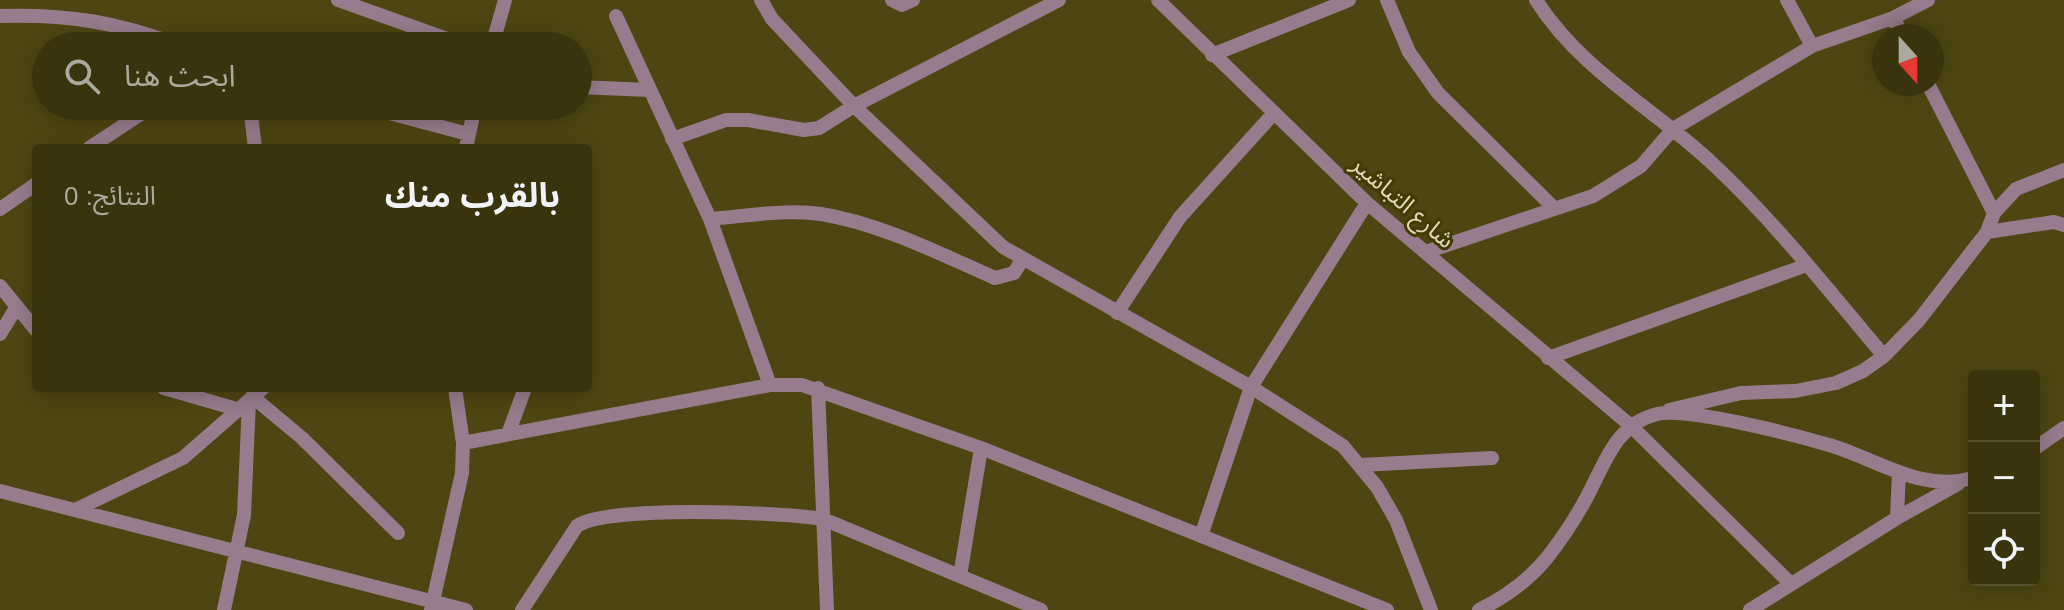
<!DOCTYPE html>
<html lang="ar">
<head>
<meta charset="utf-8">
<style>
	:root { --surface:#3a340e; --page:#413c17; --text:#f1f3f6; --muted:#abaa9e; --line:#544f2e }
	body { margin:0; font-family:Helvetica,"Noto Sans Arabic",sans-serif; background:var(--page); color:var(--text); direction:rtl }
	.controls { position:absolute; right:24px; bottom:24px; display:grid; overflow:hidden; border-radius:8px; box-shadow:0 4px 20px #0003 }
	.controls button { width:72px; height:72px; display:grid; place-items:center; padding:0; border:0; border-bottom:2px solid var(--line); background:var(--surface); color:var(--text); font:40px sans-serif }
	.compass { position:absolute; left:1872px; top:24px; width:72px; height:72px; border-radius:50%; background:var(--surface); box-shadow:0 4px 20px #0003; rotate:159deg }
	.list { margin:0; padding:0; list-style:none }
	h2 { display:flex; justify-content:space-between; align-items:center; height:104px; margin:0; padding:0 32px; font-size:34px }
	h2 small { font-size:26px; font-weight:400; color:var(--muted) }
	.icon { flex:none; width:44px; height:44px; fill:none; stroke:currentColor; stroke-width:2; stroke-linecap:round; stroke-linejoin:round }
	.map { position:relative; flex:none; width:2064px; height:610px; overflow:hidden; direction:ltr }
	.search { position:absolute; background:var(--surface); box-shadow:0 4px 20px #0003; left:32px; top:32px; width:560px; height:88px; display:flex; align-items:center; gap:20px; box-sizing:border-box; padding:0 28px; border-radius:44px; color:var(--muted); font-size:30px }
	.panel { position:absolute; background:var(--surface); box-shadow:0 4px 20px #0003; left:32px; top:144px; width:560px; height:248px; border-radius:8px; direction:rtl }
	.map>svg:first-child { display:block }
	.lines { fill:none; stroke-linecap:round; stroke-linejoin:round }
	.minor { stroke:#967c8c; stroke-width:14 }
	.labels { text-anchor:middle; stroke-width:6; stroke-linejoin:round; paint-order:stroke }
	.street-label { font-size:24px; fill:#dfdab9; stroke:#433b04 }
</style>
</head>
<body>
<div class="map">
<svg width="2064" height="610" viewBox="0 0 2064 610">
	<rect width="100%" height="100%" fill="#4d4612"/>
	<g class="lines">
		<path class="minor" d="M338,0L467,46
			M761,0L772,19L854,106L1003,247L1251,387L1343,446L1377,487L1396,520L1431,610
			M892,0L902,5L913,0
			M1158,0L1367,203L1630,425L1791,584
			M1387,0L1409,52L1438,93L1555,209
			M1536,0C1581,71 1655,109 1714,165C1776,223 1829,291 1884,356
			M1787,0L1812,46
			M0,16C67,14 118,22 180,46
			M616,16L710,219L770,385
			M1893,18L1903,36
			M492,46L505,0
			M1212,55L1349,0
			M578,87L650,90
			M250,106L255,148
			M363,106L468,134
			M672,139L726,120H748L804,130L819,128L854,106L1059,0
			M89,148L153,106
			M466,148L475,106
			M0,209L36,184
			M1994,213L2016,189L2064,170
			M710,219C746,216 785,209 821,214C882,224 940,254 995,278L1014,273L1022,260
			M1987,232L2054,222L2064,225
			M1426,252L1593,196L1641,166L1673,129L1812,46L1893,18L1928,0
			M0,286L36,330
			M1117,313L1180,217L1274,113
			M0,334L16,308
			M1548,358L1807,265
			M164,388L240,410
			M254,388L253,397L302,438L398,533
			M818,388L827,610
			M1669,410L1741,393L1795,391L1836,383L1863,371L1884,356L1919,320L1987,232L1994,213L1928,84
			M508,434L525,388
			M463,443L770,385H802L981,448L1387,610
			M2034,449L2064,428
			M1361,465L1492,458
			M0,491L466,610
			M77,509L183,458L263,388
			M1897,518L1899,472
			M1201,536L1251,387L1367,203
			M960,576L981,448
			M224,610L244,515L249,401
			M431,610L462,473L463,443L455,388
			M522,610L577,526C606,505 783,512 823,519L1041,610
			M1479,610C1505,597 1527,582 1546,559C1562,539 1577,516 1589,493C1606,460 1617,424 1657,414C1688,407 1795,435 1829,445C1875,458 1925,495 1974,477
			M1750,610L1897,518L1958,484"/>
	</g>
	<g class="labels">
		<g class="street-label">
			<text transform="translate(1403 202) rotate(41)" y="8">شارع التباشير</text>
		</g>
	</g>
</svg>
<div class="controls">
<button>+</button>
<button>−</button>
<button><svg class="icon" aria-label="locate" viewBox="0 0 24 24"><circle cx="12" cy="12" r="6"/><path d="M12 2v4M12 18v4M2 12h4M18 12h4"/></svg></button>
</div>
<svg class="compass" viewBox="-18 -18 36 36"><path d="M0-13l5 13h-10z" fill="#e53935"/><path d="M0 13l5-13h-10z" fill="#abaa9e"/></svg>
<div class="search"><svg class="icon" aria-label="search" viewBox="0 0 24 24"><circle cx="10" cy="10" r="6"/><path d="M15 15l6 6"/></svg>ابحث هنا</div>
<section class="panel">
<h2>بالقرب منك<small>النتائج: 0</small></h2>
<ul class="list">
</ul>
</section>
</div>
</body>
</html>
